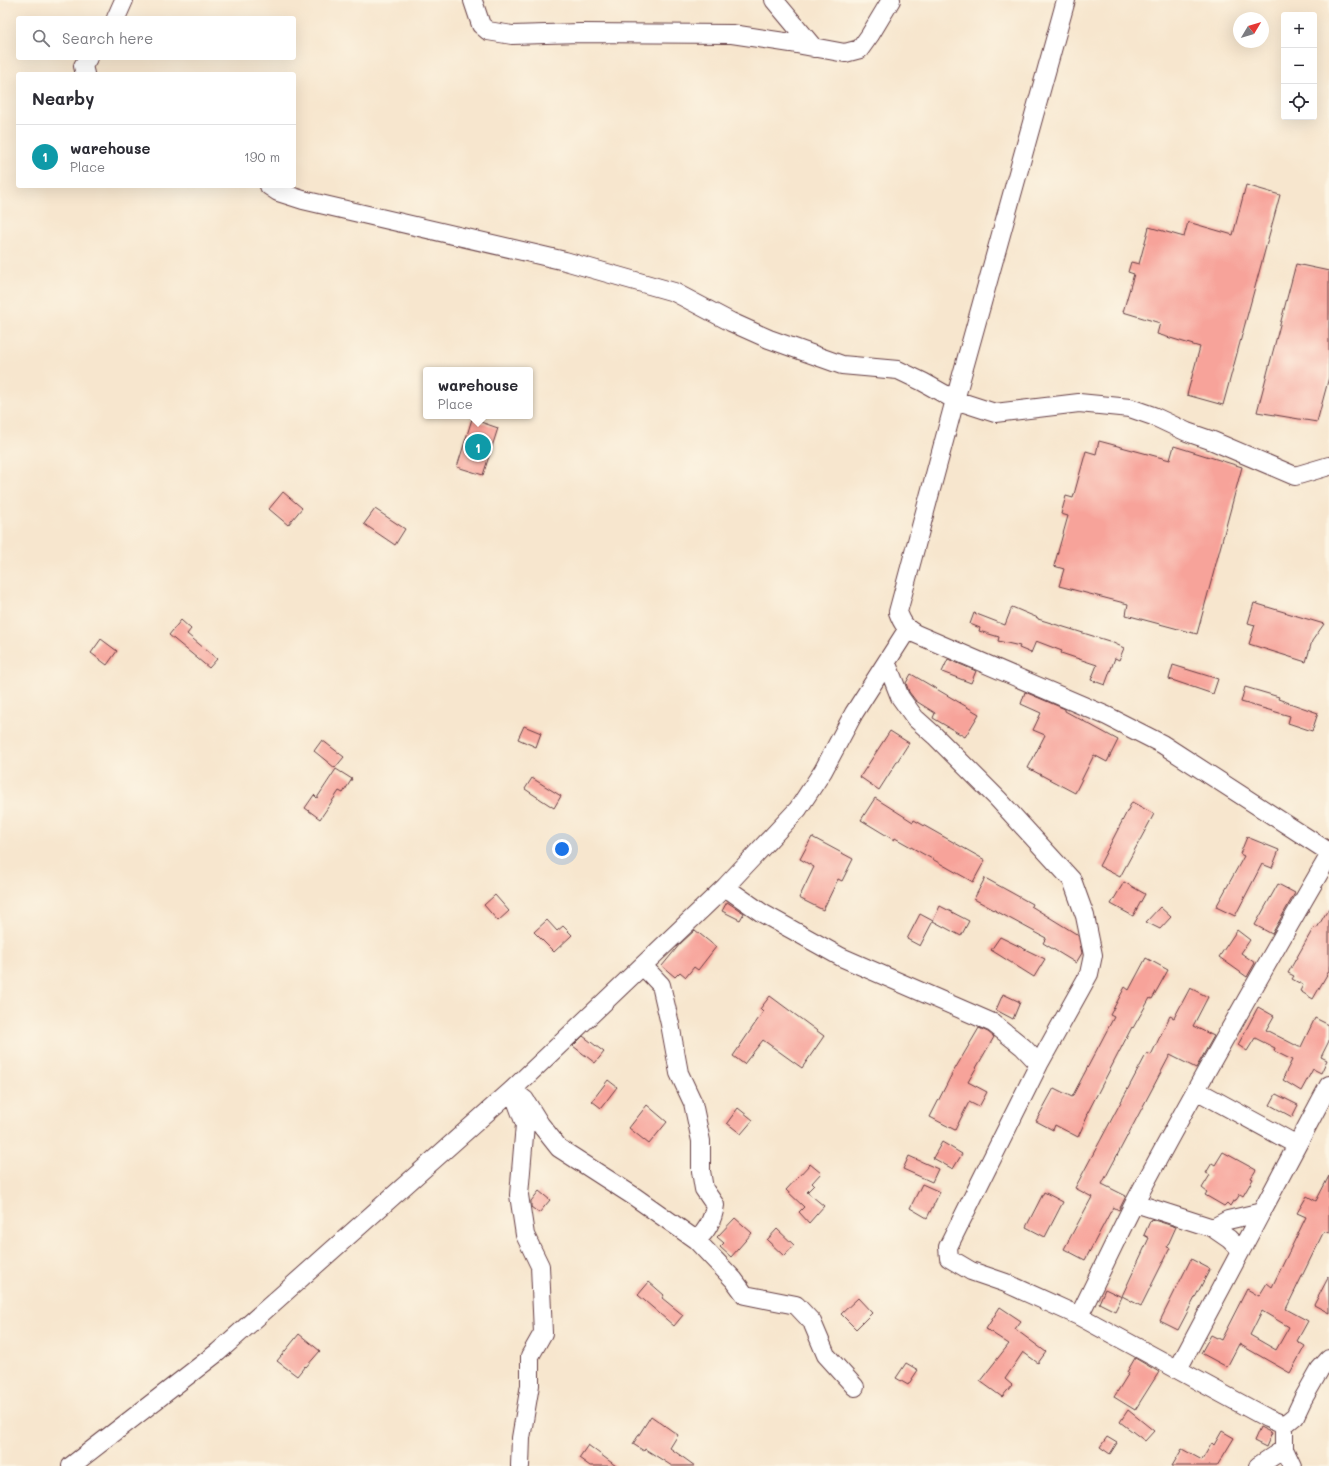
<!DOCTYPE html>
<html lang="en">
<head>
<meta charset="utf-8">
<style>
	:root { --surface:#fff; --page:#f2f2f3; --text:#2b2b33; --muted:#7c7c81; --line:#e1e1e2; --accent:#1f6fb2 }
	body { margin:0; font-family:Mali,sans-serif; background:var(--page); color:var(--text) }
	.controls { position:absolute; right:12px; top:12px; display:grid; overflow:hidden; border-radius:4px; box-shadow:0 4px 16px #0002 }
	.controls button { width:36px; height:36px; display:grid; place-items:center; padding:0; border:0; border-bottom:1px solid var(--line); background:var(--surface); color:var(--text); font:20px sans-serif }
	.compass { position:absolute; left:1233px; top:12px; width:36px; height:36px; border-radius:50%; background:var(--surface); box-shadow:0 4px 16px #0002; rotate:52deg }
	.you { position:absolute; left:562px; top:849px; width:14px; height:14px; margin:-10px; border:3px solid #fff; border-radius:50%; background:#1a73e8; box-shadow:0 0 0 6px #1a73e833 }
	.badge { display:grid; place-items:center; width:26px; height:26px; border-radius:50%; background:var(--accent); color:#fff; font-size:13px; font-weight:700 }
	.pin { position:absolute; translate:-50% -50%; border:2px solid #fff; box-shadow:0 1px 4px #0006 }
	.popup { position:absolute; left:423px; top:367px; width:110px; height:52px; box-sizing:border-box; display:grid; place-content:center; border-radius:4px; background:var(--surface); filter:drop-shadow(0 1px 3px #0005); font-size:13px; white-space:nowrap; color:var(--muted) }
	.popup b { font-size:15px; color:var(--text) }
	.popup::after { content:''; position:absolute; left:50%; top:100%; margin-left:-8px; border:8px solid transparent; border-top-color:var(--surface) }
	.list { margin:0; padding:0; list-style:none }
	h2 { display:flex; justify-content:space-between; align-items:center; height:52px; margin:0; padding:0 16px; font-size:17px }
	h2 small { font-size:13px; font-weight:400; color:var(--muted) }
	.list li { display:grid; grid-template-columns:26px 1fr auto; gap:12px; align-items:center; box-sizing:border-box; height:64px; padding:0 16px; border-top:1px solid var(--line) }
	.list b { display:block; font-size:15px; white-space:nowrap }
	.list p { margin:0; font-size:13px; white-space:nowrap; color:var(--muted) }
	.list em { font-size:13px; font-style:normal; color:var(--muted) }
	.icon { flex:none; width:22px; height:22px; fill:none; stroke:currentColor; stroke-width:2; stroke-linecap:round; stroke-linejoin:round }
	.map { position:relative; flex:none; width:1329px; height:1466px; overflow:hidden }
	.search { position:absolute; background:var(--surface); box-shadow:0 4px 16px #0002; left:16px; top:16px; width:280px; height:44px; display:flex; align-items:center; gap:10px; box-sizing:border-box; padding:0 14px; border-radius:4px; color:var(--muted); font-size:15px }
	.panel { position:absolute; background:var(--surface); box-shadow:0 4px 16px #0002; left:16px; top:72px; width:280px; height:116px; border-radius:4px }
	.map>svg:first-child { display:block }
	.building { fill:#f7a39a; fill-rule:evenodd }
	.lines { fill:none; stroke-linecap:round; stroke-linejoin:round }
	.minor-casing { stroke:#643d43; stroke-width:20 }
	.minor { stroke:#fff; stroke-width:18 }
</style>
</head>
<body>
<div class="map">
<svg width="1329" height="1466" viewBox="0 0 1329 1466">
	<rect width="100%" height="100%" fill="#fcf5e5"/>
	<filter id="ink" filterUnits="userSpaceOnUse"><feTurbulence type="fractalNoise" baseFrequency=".025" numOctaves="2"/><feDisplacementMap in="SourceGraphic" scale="8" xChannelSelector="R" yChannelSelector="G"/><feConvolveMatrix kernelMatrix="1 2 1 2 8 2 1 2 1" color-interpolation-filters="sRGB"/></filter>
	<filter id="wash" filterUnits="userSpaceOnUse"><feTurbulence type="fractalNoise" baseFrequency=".012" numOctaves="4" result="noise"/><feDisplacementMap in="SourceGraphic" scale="16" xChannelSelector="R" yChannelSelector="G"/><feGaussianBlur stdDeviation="0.9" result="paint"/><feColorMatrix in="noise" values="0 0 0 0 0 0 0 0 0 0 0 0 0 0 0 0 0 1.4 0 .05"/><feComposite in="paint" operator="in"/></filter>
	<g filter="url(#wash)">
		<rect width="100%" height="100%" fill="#f7e6ce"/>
		<g id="blocks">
			<path class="building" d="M1246,185L1280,195L1223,405L1187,395L1200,347L1157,334L1160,323L1123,312L1134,274L1128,272L1131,262L1139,264L1149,227L1184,237L1188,222L1233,235Z
				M1296,264L1329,271V377L1317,422L1257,412Z
				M472,419L498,428L483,475L457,467Z
				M1099,441L1170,460L1174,446L1242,467L1197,634L1126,615L1128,604L1059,586L1064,569L1054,566L1068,516L1061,514L1066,496L1073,498L1086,451L1096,454Z
				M283,492L302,508L288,525L269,509Z
				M375,509L405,529L395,545L364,524Z
				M1254,603L1324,624L1312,641L1306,662L1249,644L1255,625L1248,623Z
				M1012,607L1038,618V619L1109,641L1124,648L1119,660L1115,658L1105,685L1091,680L1097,665L1061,653L1062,651L1036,641L1031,653L1019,648L1020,646L998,641L999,637L979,631L980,628L970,624L974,613L1005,625Z
				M181,620L191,629L187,634L217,659L209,668L169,635Z
				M101,639L117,651L107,665L91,653Z
				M948,659L976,671L971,683L942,672Z
				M1173,665L1218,679L1213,694L1169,679Z
				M911,674L979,714L965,737L933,718L935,713L916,701L909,692L906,683Z
				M1245,687L1279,697L1278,699L1318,713L1312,731L1288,723L1290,716L1241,702Z
				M1025,692L1065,709V711L1118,740L1107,762L1094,755L1075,793L1028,768L1045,735L1033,730L1041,713L1021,704Z
				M524,726L541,733L536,747L518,739Z
				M890,731L909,743L879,790L860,777Z
				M322,740L344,757L335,768L314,751Z
				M336,769L352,779L343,793L339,791L320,819L305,808L314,795L317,798Z
				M532,778L561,796L554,808L525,789Z
				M875,798L913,822L914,820L985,860L973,882L895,838L894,840L861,820Z
				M1132,802L1154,814L1120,877L1099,866Z
				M812,837L853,859L842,881L838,879L823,910L799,898L814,867L800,859Z
				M1247,837L1279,850L1272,868L1262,864L1235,916L1216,907L1244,856L1240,854Z
				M985,878L1032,904L1031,906L1078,935L1082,953L1076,963L1043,943L1046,938L974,899Z
				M1124,882L1145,894L1133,916L1111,904Z
				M1278,884L1295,893L1272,934L1255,925Z
				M495,895L509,911L498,921L484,905Z
				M727,902L744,913L740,920L722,911Z
				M940,906L969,921L961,936L933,921L920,946L907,939L920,914L933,921Z
				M1160,907L1171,917L1160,929L1146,922Z
				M1329,908V971L1313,999L1300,991L1303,985L1292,979L1294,976L1288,973L1314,927L1317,928Z
				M547,920L557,931L563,926L572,935L554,952L534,932Z
				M695,930L716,947L698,970L694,967L686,977L680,972L675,977L662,966L680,944Z
				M1237,930L1250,940L1241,953L1255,963L1247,977L1219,957Z
				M1000,937L1045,959L1034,977L991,950Z
				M1146,958L1168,970L1152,999L1150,998L1133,1028L1132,1027L1087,1114L1088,1115L1078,1137L1055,1125L1053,1130L1036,1121L1054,1088L1072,1097L1114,1017L1110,1015L1125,987L1129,990Z
				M1190,988L1208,997L1193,1026L1214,1036L1196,1068L1170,1055L1102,1184L1126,1196L1119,1210L1113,1207L1085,1260L1064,1249L1092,1197L1075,1188L1147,1053L1151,1055L1170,1016L1174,1018Z
				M1003,994L1020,1002L1013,1019L996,1010Z
				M770,996L824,1036L802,1068L763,1040L744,1064L733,1056L763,1012L760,1009Z
				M1258,1007L1274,1016L1266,1030L1299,1047H1301L1315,1018L1329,1025V1041L1321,1057L1327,1060L1321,1073L1313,1069L1301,1091L1283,1080L1285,1077L1284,1076L1292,1060L1274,1051L1275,1048L1255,1038L1247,1051L1238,1045Z
				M979,1028L988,1032L994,1037L968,1082L987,1092L979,1107L969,1102L955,1130L930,1117L952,1074Z
				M583,1036L604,1052L595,1063L573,1046Z
				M608,1080L617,1087L601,1108L592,1101Z
				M1276,1094L1298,1105L1292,1117L1270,1105Z
				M647,1105L667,1122L649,1144L629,1128Z
				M738,1108L753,1120L741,1134L727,1123Z
				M942,1142L962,1154L953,1169L933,1158Z
				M1223,1152L1256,1170L1251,1178L1253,1179L1243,1196L1240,1194L1235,1202L1233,1201L1230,1206L1227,1203L1224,1206L1205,1195L1207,1192L1202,1188L1210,1175L1206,1173L1212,1163L1215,1165Z
				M909,1156L938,1169L932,1182L903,1169Z
				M810,1164L821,1173L812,1183L814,1185L807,1192L824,1206L809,1223L799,1212L804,1207L786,1190Z
				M1329,1176V1233L1324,1231L1286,1309L1308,1321L1297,1341L1305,1346L1290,1373L1239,1344L1227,1367L1201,1353L1211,1335L1221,1340L1247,1289L1259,1296L1267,1283L1272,1287L1306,1217L1297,1213L1307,1196L1316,1201ZM1262,1311L1289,1327L1276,1350L1250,1335Z
				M922,1184L940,1192L927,1218L910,1208Z
				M539,1191L550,1200L539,1213L531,1207V1201Z
				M1044,1192L1063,1202L1045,1237L1026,1227Z
				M735,1218L752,1233L731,1257L720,1247L724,1243L717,1237Z
				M1151,1219L1176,1227L1167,1247L1170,1248L1141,1306L1122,1296L1149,1238L1144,1235Z
				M777,1229L794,1245L784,1256L767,1240Z
				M1191,1259L1210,1269L1178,1330L1160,1321Z
				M1329,1276V1313L1314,1305Z
				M649,1282L664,1295L662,1298L683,1315L674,1326L638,1295Z
				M1105,1289L1122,1297L1115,1311L1099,1303Z
				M858,1298L872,1313L856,1329L841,1314Z
				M1000,1307L1021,1321L1015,1329L1046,1352L1038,1363L1023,1352L1005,1379L1012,1385L1002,1397L980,1381L1009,1344L986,1329Z
				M299,1334L320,1351L306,1367L305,1366L297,1376L277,1361Z
				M1135,1358L1159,1372L1135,1410L1114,1397L1129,1373L1127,1372Z
				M906,1363L918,1370L908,1385L896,1378Z
				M1128,1410L1154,1431L1145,1441L1120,1422Z
				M651,1416L678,1435L670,1448L695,1466H672L645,1449L644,1451L633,1444Z
				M1260,1427L1272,1433L1266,1447L1254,1441Z
				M1222,1431L1234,1438L1217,1466H1172L1182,1449L1202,1460L1212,1443L1214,1445Z
				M1107,1437L1117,1443L1110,1454L1100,1447Z
				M588,1445L616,1466H590L579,1458Z"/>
		</g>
	</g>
	<g filter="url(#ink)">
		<use href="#blocks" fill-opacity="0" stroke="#643d43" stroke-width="1"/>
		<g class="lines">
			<g class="minor-casing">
				<path id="minor" d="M774,0L814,48
					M1066,0L955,400L898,612C902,623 906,629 916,634L1107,716L1162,744L1329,852
					M473,1L481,25L488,31L512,35L580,33L732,34L791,43L845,53L860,49L870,35L891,0
					M116,18L124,0
					M85,74L83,66L88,58
					M269,186L278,192L303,200L565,261L674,292L731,322L769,339L842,365L898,370L923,382L955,400L995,413L1079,403L1130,408L1153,416L1187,432L1213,441L1295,476L1329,466
					M887,664L900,697L915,718L935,736L998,799L1072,880L1085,916L1093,955L1089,974L1039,1064L948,1247L949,1258L971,1271L1006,1283L1079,1316L1267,1418L1284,1425L1295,1416L1303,1399L1320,1369L1329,1359
					M725,887L762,913L841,957L993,1023L1023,1047L1039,1064
					M643,966L661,985L670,1024L679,1073L693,1103L701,1141V1171L704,1189L715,1205C713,1219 708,1231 696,1240
					M512,1090L525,1100L540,1124L559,1148L635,1197L696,1240L734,1280L745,1295L796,1305L812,1322L826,1355L855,1387
					M1196,1090L1297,1145
					M516,1100L525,1124L519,1195L525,1235L540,1266L543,1333L530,1356V1385L521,1438L520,1466
					M1135,1203L1213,1228L1229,1239L1241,1251
					M1213,1228L1228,1220L1262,1212
					M1079,1316C1098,1278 1116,1239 1135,1202C1197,1085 1263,970 1329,856
					M1178,1369L1329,1085
					M1284,1425V1449L1292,1466
					M71,1466L218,1352L512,1090L725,887L798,809L823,771L854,713L907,630
					M1258,1466L1284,1449"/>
			</g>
			<use href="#minor" class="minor"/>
		</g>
	</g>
</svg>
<div class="controls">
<button>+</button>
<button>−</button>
<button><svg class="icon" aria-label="locate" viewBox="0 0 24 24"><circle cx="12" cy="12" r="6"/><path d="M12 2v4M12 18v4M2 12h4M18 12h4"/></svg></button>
</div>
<svg class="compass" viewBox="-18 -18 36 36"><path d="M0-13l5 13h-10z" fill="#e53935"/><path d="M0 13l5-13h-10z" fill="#7c7c81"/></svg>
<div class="you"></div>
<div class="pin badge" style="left:478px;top:447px;background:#0f9aa8">1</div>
<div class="popup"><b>warehouse</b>Place</div>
<div class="search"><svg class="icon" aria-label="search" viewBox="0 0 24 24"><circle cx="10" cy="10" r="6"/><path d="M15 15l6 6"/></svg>Search here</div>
<section class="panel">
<h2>Nearby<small></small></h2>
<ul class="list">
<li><span class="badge" style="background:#0f9aa8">1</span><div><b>warehouse</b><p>Place</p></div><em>190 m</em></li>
</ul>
</section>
</div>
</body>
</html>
